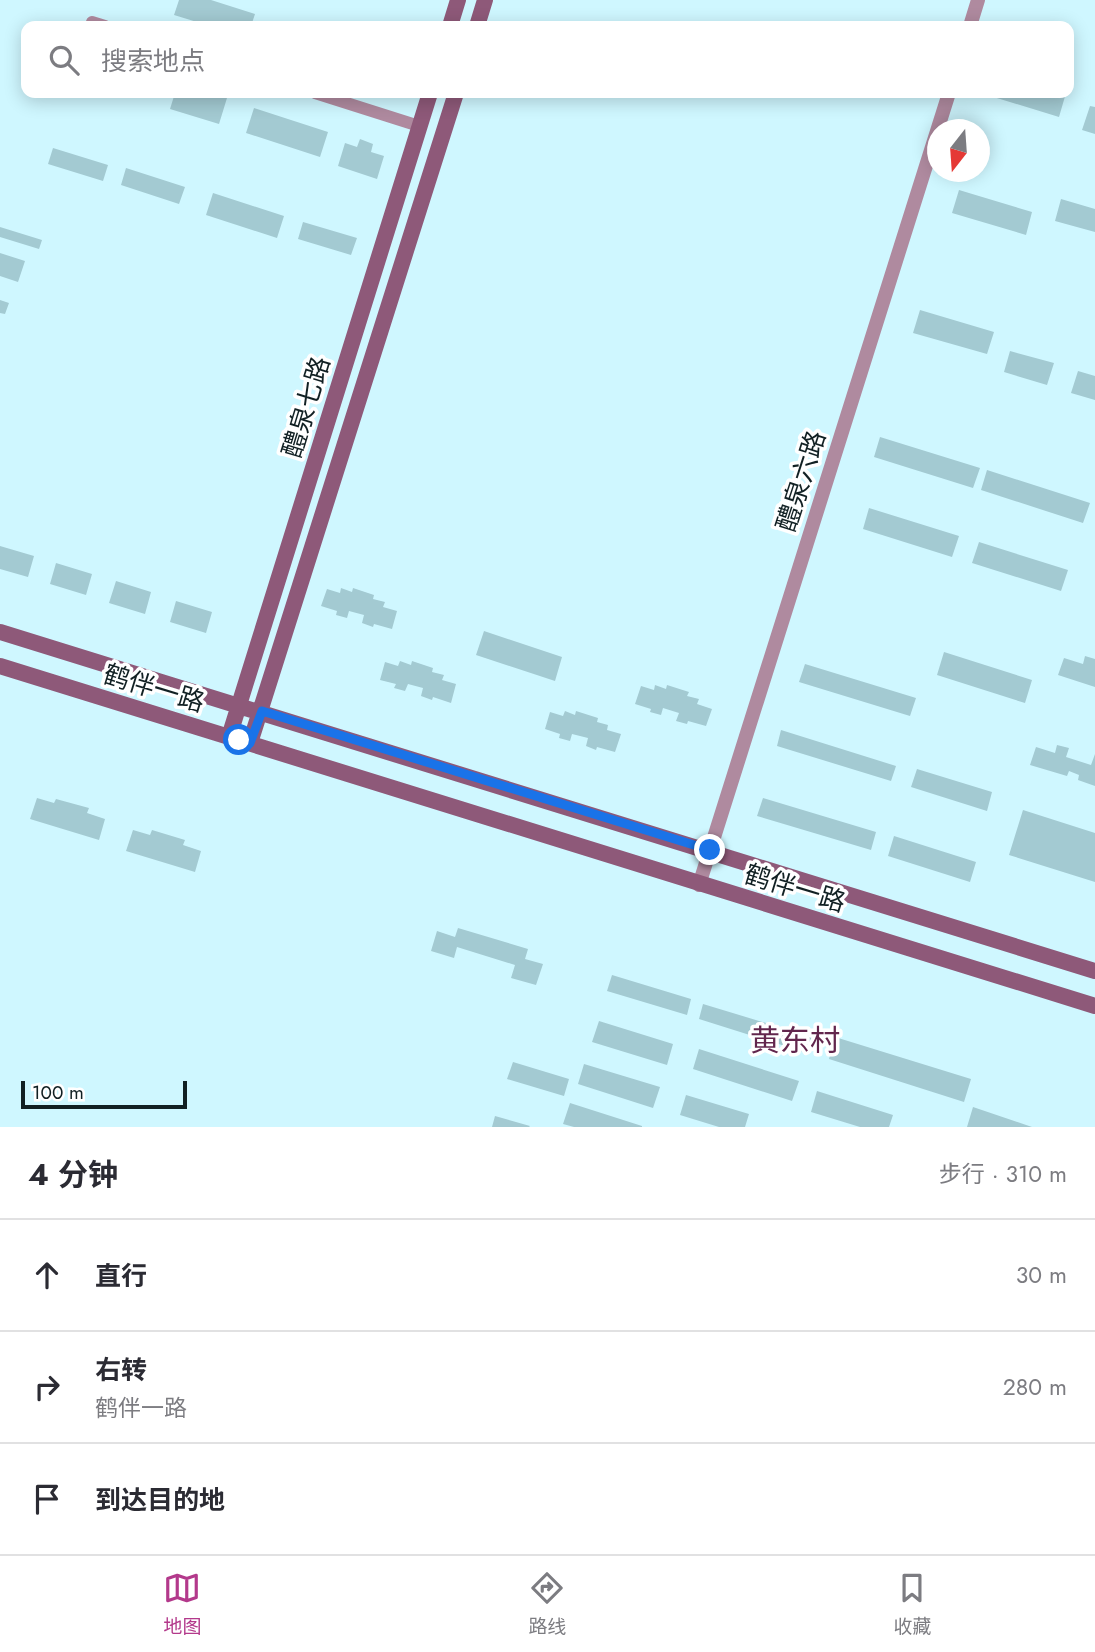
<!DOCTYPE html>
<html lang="zh">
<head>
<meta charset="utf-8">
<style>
	:root { --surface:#fff; --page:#f7f7f7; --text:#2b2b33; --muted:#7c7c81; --line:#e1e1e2; --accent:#b3398b }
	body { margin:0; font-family:Jost,"Noto Sans SC",sans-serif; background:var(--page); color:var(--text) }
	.compass { position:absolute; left:927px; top:119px; width:63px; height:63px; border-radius:50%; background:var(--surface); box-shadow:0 4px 18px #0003; rotate:197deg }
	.scale { position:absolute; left:21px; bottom:18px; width:166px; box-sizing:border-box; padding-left:7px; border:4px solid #112023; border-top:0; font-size:19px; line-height:24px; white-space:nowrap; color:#112023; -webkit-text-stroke:5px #fff; paint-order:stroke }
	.stop { position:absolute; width:21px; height:21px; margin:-16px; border:5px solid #1a73e8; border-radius:50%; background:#fff }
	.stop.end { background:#1a73e8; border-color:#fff; box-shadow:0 2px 7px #0008 }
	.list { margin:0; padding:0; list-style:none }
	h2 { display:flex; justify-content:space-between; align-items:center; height:91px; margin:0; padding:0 28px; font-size:30px }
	h2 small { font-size:23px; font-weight:400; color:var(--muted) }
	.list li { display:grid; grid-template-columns:46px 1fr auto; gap:21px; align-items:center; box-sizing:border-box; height:112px; padding:0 28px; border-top:2px solid var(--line) }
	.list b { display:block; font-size:26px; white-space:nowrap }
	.list p { margin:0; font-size:23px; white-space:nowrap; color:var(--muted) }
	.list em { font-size:23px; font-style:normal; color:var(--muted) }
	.icon { flex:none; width:38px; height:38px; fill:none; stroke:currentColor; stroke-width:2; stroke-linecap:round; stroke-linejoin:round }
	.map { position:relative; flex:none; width:1095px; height:1127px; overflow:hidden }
	.search { position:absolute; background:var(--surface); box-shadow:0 4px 18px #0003; left:21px; right:21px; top:21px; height:77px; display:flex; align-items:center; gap:18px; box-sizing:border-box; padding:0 24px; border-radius:14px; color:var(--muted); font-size:26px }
	.sheet { height:427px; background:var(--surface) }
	nav { display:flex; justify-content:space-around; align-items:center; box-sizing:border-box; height:98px; border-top:2px solid var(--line); background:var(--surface); font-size:19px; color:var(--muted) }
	nav a { display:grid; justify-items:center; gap:4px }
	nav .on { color:var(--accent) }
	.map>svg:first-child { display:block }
	.building { fill:#a3cad2 }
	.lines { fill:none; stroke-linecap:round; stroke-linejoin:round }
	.minor { stroke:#af8a9f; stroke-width:12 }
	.tertiary { stroke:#af8a9f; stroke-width:14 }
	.secondary { stroke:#8e5979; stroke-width:16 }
	.route { stroke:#1a73e8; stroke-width:9 }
	.labels { text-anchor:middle; stroke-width:7; stroke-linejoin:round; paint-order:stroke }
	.street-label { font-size:26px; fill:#112023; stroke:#fff }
	.quarter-label { font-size:30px; fill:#62264d; stroke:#fff }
</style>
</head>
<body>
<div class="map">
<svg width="1095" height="1127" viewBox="0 0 1095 1127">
	<rect width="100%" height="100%" fill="#cff7ff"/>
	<path class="building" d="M179,0H211L255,14L251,26H210L174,15Z
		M175,93H210L227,98L219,124L170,109Z
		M988,93H1066L1059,117L987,95Z
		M1090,106L1095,107V134L1082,130Z
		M254,108L328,132L320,157L246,133Z
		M360,139L373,144L371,152L384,156L377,179L338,166L345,143L357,147Z
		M53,148L108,165L103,181L48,164Z
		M126,168L185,187L179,204L121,185Z
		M959,190L1032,212L1026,235L952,213Z
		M213,193L284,216L277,238L206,215Z
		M1061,199L1095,209V232L1055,221Z
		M303,222L357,238L351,255L298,239Z
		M0,227L42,240L39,249L0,237Z
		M0,253L25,261L18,282L0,276Z
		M0,300L9,303L5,314L0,313Z
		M920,310L994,332L987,354L913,333Z
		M1010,351L1054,363L1047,385L1004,372Z
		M1078,371L1095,376V400L1071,393Z
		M880,437L980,468L973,488L874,457Z
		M987,470L1090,503L1083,523L981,490Z
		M869,508L959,536L952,557L863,529Z
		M979,542L1068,570L1061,591L972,563Z
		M0,546L34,556L28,577L0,569Z
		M56,563L92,574L86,595L50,584Z
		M116,581L151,592L145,614L109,603Z
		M341,588L352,592L353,588L374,595L373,599L385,602L383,607L397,611L392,629L374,624L373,627L362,623L364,615L349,611L347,618L336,615L337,611L321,606L327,589L340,593Z
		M176,601L212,612L206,633L170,622Z
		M484,631L562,657L555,681L476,655Z
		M944,652L1032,680L1025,703L937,675Z
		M1085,656L1095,659V687L1058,675L1064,658L1083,664Z
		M400,661L411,665L412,661L433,668L432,672L444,675L442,680L456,684L451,703L433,697L432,700L421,696L423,688L408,684L405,691L394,688L396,684L380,680L385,662L398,666Z
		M805,664L916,698L910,716L799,682Z
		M655,685L666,689L667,685L689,692L687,696L699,699L697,704L712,709L706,726L688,721L687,724L676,721L679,713L663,708L661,715L650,712L651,709L635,704L641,686L654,690Z
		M565,711L575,715L576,711L598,718L597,722L608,725L607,730L621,734L615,752L597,747L596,750L586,746L588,738L572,734L570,741L559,738L560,734L545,729L550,712L563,716Z
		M781,730L896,766L891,781L777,746Z
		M1057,745L1069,748L1066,757L1091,765L1095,754V786L1078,780L1079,775L1069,771L1067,776L1030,765L1036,747L1055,753Z
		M917,769L992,792L987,811L911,787Z
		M37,798L54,803L56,799L89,808L87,813L105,819L99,840L30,819Z
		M763,798L876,832L871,850L757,816Z
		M1023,810L1095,833V882L1009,855Z
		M133,830L150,835L152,830L185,840L183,845L201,851L195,872L126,851Z
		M894,836L976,862L970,882L888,856Z
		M458,928L528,949L525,959L543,964L536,985L511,978L515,965L457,947L454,958L431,951L437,931L455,937Z
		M612,975L691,999L687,1015L607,991Z
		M703,1004L812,1037L807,1053L699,1019Z
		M599,1021L673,1044L667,1065L592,1042Z
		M835,1037L971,1079L964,1102L829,1059Z
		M699,1049L799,1081L792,1101L693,1069Z
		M513,1062L569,1079L564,1096L507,1079Z
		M584,1064L660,1087L653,1108L578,1084Z
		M817,1091L893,1115L889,1127H860L811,1112Z
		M686,1095L749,1114L745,1127H719L680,1115Z
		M570,1103L642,1126V1127H574L563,1124Z
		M973,1107L1032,1127H967Z
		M495,1116L530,1126L529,1127H492Z"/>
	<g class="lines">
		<path class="minor" d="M92,22L105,26
			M315,93L419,126"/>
		<path class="tertiary" d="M970,26L978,0
			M699,885L949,93"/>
		<path class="secondary" d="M450,26L458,0
			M477,26L485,0
			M0,632L1095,971
			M0,666L1095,1006
			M229,737L430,93
			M250,743L456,93"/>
	</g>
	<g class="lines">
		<path class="route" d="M239,740L250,743L262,711L710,850"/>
	</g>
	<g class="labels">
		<g class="street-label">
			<text transform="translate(306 407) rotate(-73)" y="9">醴泉七路</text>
			<text transform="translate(801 481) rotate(-72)" y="9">醴泉六路</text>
			<text transform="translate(154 688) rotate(17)" y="9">鹤伴一路</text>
			<text transform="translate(795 888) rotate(17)" y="9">鹤伴一路</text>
		</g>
		<g class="quarter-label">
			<text x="795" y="1051">黄东村</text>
		</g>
	</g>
</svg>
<svg class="compass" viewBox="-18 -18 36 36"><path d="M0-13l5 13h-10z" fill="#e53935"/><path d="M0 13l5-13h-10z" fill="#7c7c81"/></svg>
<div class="scale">100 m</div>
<div class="stop" style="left:239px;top:740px"></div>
<div class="stop end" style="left:710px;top:850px"></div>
<div class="search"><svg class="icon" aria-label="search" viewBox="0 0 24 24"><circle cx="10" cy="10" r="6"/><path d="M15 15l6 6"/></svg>搜索地点</div>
</div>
<section class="sheet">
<h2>4 分钟<small>步行 · 310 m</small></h2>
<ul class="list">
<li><svg class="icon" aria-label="ahead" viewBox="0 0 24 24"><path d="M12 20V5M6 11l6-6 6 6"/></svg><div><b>直行</b></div><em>30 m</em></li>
<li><svg class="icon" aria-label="right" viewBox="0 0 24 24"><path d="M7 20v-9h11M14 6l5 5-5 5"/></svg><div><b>右转</b><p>鹤伴一路</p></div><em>280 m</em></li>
<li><svg class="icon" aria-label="arrive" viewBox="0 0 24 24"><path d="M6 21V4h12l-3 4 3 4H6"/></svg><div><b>到达目的地</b></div></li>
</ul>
</section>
<nav>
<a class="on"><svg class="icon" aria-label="map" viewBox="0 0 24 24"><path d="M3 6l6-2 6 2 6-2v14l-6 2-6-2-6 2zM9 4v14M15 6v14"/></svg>地图</a>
<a><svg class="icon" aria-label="directions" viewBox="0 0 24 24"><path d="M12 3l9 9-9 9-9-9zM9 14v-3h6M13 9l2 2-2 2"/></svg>路线</a>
<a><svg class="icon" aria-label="saved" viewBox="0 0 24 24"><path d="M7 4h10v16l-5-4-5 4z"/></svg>收藏</a>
</nav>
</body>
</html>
